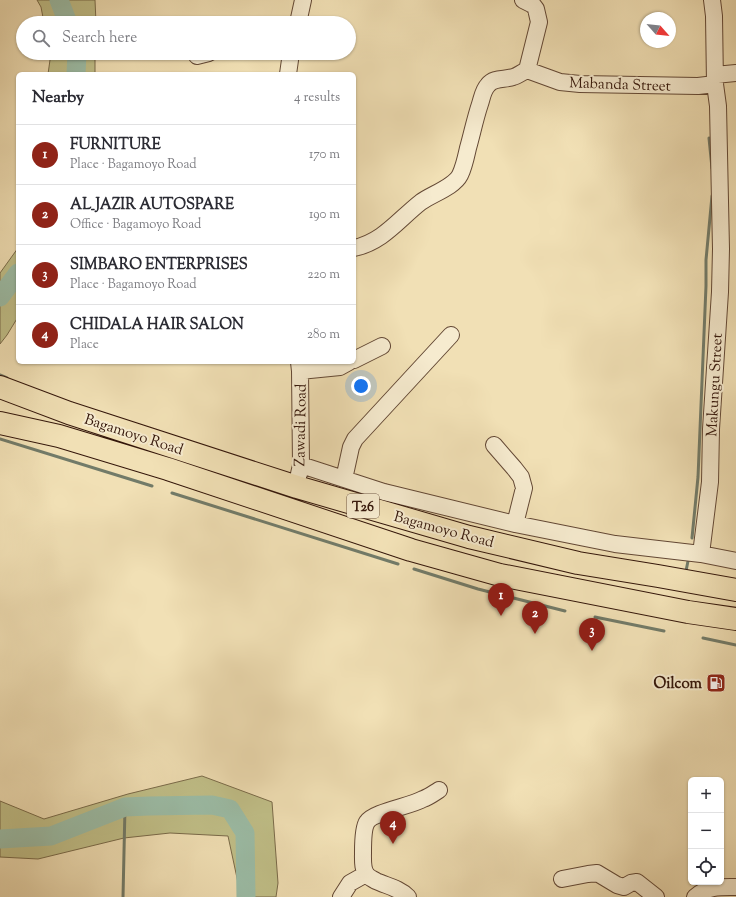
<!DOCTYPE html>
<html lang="en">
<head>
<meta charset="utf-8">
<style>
	:root { --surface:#fff; --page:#f2f2f3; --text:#2b2b33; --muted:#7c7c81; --line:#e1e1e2; --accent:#8f2418 }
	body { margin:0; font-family:"Sorts Mill Goudy",serif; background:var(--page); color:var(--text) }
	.controls { position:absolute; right:12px; bottom:12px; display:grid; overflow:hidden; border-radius:6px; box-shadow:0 1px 3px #0004 }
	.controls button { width:36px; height:36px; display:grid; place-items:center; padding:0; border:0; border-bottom:1px solid var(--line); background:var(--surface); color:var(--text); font:20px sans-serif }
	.compass { position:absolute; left:640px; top:12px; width:36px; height:36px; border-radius:50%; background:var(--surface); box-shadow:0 1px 3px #0004; rotate:117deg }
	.you { position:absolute; left:361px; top:386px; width:14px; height:14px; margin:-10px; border:3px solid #fff; border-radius:50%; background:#1a73e8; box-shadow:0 0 0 6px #1a73e833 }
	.badge { display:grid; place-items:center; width:26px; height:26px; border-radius:50%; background:var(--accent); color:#fff; font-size:13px; font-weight:700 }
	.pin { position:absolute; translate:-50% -33px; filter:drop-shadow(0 1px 2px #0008) }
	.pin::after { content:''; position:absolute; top:21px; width:14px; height:12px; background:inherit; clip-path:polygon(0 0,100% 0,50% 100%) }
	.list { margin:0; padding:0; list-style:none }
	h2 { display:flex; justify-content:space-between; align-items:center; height:52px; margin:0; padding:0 16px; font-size:17px }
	h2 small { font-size:13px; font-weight:400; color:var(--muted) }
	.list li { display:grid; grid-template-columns:26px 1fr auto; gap:12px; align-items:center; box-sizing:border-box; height:60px; padding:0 16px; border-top:1px solid var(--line) }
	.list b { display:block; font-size:15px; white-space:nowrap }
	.list p { margin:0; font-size:13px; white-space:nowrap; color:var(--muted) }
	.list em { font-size:13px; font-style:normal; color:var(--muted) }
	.icon { flex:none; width:22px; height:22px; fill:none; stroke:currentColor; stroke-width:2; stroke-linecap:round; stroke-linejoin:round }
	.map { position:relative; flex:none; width:736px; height:897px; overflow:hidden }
	.search { position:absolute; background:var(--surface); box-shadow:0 1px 3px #0004; left:16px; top:16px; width:340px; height:44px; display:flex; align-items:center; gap:10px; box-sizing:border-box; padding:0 14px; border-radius:22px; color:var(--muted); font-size:15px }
	.panel { position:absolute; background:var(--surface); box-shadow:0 1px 3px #0004; left:16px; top:72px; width:340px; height:292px; border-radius:6px }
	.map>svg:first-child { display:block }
	.green { fill:#c1c089; stroke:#7a6b4a }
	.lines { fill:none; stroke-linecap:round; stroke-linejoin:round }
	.stream { stroke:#727b69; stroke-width:3 }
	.river { stroke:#9cbea8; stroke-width:19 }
	.minor-casing { stroke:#634835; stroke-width:18 }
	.highway-casing { stroke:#34160a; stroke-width:24 }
	.minor { stroke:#f6ebcf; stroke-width:16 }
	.highway { stroke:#f1e0b5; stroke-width:22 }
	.labels { text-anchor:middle; stroke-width:4; stroke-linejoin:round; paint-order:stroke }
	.shield { fill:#f6ebcf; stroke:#6e5645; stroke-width:1 }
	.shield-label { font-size:14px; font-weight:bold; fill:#34160a }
	.street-label { font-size:15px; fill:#34160a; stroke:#f6ebcf }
	.poi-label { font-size:15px; font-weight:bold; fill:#34160a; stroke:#f6ebcf; text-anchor:end }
</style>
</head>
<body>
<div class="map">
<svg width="736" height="897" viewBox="0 0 736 897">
	<rect width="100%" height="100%" fill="#f1e0b5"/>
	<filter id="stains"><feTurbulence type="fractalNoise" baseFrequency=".005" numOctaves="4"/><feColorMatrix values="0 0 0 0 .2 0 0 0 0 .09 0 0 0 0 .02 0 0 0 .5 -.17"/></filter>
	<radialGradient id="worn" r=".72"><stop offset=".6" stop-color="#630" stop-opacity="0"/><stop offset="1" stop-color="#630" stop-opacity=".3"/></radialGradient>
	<path class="green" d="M37,0H95L96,23H44L41,7Z
		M51,53H95V74H48Z
		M18,248V317L7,335L0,344V273Z
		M202,776L272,802L278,883L276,897H239L240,892L228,836L170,833L124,838L38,859L0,857V801L44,819L128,794Z"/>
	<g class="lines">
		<path class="stream" d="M709,138L712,168
			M0,375L7,378
			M0,439L152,486
			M172,493L398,564
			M692,538L698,477L706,286V260L712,196
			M414,569L478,589L565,611
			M686,571L688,561
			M595,617L664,631
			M703,638L736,645
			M123,897L125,807"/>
		<path class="river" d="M59,0L68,23
			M76,74L77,53
			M0,297L18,273
			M0,839L51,836L125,807L149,806L212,805L230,809L245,833L246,897"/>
		<g class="minor-casing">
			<path id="minor" d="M298,23L303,0
				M197,56L209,53
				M527,70L560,82L580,84L698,86L715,84
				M288,74L291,53
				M715,75L736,73
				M354,248C383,242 399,219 421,202C432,194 454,187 460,175C464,167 466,157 468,148C472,134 475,119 480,104C482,98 483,90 488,85C494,77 505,80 513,77C518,76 522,72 527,70L539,22L536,9L533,5L523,0
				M354,360L382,346
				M299,362L300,371L301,465L299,474
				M300,371L340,367L349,362
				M494,445L514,468L521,477L524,488L515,524
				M301,465L384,492L515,524L615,544L701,554L736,561
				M344,479L351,447L355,439L451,335
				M701,554L710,482L711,429L720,292L721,249L718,106L715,84L714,16L712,0
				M562,879L588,874L597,873L617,885L624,887L631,883L637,882L656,897
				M341,897L350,883L366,874
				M408,897C399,888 387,886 376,881C373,879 370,878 368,876C362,871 363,859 363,852C363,845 363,828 367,822C373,812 411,806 423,799C429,797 434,793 439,790
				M695,897C708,886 720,887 736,887"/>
		</g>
		<g class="highway-casing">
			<path id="highway" d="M0,387L69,413L297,487L469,537L578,563L658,576L736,590
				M0,423L59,436L168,469L411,550L500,575L688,612L736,619"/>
		</g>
		<use href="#minor" class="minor"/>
		<use href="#highway" class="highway"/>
	</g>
	<defs>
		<g id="fuel-square" transform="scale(1)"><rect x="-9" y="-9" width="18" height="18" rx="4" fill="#8f2418" stroke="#f6ebcf"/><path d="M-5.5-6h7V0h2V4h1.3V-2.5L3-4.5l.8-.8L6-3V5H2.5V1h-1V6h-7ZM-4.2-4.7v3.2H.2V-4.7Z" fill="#fff"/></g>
	</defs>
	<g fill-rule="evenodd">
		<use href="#fuel-square" x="716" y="683"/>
	</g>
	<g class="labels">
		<rect class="shield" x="347" y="494" width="32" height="24" rx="3"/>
		<g class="shield-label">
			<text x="363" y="511">T26</text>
		</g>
		<g class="street-label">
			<text transform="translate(620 84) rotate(2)" y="5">Mabanda Street</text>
			<text transform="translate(714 385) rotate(-87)" y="5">Makungu Street</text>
			<text transform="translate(300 425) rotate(-89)" y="5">Zawadi Road</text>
			<text transform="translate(134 434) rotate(18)" y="5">Bagamoyo Road</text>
			<text transform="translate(444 529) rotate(15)" y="5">Bagamoyo Road</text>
		</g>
		<g class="poi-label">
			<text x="702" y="688">Oilcom</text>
		</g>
	</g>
	<rect width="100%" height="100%" filter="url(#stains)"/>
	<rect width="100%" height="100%" fill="url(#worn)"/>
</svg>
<div class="controls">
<button>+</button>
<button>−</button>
<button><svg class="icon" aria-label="locate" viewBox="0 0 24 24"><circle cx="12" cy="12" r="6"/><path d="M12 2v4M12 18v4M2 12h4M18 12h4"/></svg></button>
</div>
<svg class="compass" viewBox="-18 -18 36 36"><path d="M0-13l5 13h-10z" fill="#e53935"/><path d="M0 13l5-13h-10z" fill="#7c7c81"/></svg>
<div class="you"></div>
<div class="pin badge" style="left:501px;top:616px">1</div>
<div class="pin badge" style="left:535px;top:634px">2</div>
<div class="pin badge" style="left:592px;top:651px">3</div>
<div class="pin badge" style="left:393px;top:844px">4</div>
<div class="search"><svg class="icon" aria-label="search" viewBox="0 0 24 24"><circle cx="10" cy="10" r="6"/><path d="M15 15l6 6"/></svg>Search here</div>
<section class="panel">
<h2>Nearby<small>4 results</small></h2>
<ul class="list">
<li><span class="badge">1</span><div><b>FURNITURE</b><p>Place · Bagamoyo Road</p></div><em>170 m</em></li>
<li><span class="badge">2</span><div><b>AL_JAZIR AUTOSPARE</b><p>Office · Bagamoyo Road</p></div><em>190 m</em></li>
<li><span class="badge">3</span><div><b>SIMBARO ENTERPRISES</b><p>Place · Bagamoyo Road</p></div><em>220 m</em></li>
<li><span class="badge">4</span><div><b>CHIDALA HAIR SALON</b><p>Place</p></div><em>280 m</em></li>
</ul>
</section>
</div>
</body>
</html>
